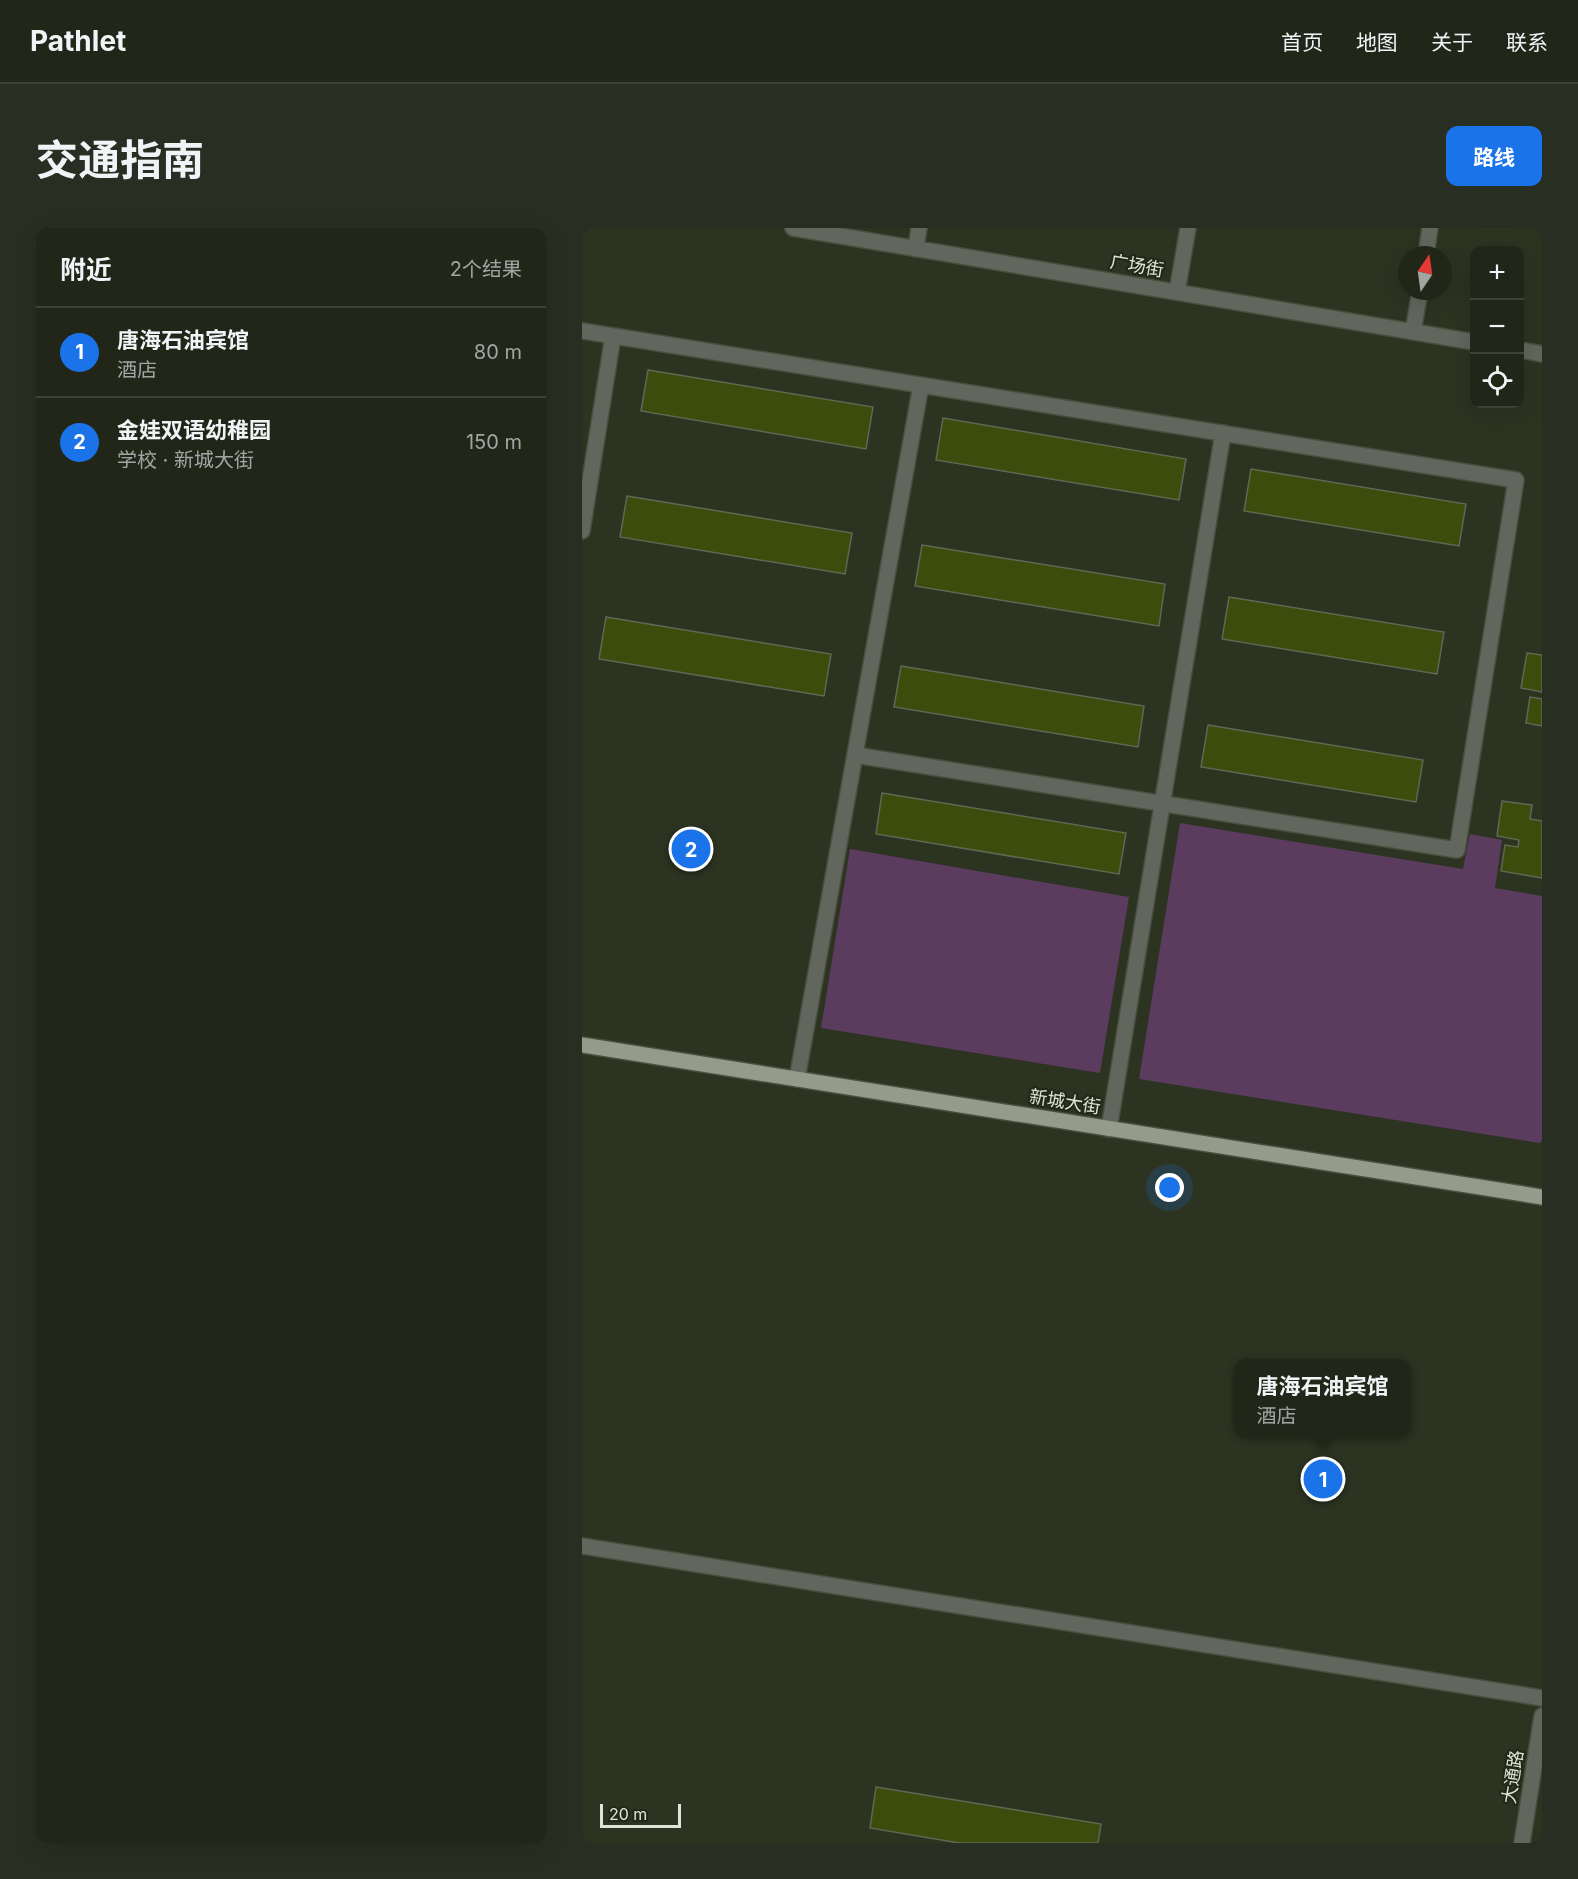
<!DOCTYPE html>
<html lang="zh">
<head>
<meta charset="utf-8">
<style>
	:root { --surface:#212619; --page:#292e22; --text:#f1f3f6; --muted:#a2a5a2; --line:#3e4338; --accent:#1a73e8 }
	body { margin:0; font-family:Inter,"Noto Sans SC",sans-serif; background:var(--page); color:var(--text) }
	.controls { position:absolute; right:18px; top:18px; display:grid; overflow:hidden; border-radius:12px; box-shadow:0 6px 24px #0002 }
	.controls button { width:54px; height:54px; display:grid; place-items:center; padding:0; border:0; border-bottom:2px solid var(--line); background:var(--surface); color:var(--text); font:30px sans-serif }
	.compass { position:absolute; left:816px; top:18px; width:54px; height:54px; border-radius:50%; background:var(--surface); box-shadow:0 6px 24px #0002; rotate:13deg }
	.scale { position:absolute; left:18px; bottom:15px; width:81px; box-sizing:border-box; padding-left:6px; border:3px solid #dfe4d8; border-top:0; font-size:16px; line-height:21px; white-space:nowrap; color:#dfe4d8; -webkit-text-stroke:4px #232918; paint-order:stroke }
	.you { position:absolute; left:588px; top:960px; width:21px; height:21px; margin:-15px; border:4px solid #fff; border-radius:50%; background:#1a73e8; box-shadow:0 0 0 9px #1a73e833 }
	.badge { display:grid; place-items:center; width:39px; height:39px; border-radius:50%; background:var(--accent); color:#fff; font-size:20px; font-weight:700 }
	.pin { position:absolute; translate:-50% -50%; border:3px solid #fff; box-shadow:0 2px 6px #0006 }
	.popup { position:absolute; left:652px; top:1131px; width:177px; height:78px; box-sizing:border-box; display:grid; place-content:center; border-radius:12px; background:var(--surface); filter:drop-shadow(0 2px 4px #0005); font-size:20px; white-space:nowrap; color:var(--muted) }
	.popup b { font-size:22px; color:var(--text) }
	.popup::after { content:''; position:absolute; left:50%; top:100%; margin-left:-12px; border:12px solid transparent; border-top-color:var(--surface) }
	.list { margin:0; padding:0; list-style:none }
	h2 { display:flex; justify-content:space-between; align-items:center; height:78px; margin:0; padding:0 24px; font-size:26px }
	h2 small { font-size:20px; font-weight:400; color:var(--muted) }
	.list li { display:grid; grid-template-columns:39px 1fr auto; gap:18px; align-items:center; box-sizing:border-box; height:90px; padding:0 24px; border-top:2px solid var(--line) }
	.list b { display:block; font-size:22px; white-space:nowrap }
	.list p { margin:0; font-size:20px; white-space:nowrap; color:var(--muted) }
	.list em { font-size:20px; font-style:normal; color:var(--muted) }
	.icon { flex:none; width:33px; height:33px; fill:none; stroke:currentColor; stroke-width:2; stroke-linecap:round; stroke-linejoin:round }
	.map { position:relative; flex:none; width:960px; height:1615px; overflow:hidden; border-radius:12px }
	header { display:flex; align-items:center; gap:36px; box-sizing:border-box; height:84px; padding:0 30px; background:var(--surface); border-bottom:2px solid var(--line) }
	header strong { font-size:28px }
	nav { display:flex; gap:33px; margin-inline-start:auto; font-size:21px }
	.intro { display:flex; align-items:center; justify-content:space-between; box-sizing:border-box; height:144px; padding:0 36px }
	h1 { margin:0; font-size:42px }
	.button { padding:15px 27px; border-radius:12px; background:var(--accent); color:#fff; font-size:21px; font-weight:700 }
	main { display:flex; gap:36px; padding:0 36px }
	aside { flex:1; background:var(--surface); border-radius:12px; box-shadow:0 6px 24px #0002 }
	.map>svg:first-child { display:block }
	.green { fill:#5b3c5f }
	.building { fill:#3b4d0d; stroke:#606854; stroke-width:1.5 }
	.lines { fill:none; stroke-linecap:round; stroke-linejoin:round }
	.minor-casing { stroke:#494f3e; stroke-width:18 }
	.major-casing { stroke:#494f3e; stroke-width:18 }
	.minor { stroke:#63665d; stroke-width:15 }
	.major { stroke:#949b8a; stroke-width:15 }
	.labels { text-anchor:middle; stroke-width:4.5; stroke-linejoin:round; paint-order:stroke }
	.street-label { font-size:18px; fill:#dfe4d8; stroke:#232918 }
</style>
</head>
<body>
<header>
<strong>Pathlet</strong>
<nav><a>首页</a><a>地图</a><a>关于</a><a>联系</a></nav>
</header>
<div class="intro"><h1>交通指南</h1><a class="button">路线</a></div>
<main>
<aside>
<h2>附近<small>2个结果</small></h2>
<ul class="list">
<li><span class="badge">1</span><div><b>唐海石油宾馆</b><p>酒店</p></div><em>80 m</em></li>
<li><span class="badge">2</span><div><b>金娃双语幼稚园</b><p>学校 · 新城大街</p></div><em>150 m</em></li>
</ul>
</aside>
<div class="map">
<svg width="960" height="1615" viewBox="0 0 960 1615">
	<rect width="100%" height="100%" fill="#2c3321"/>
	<path class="green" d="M598,595L881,641L888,606L920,612L913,660L960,668V913L958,915L557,851Z
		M268,621L547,669L518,845L239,800Z"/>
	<path class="building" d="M66,142L291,179L284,221L59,183Z
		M361,190L604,231L597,272L354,232Z
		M669,241L884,276L877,318L662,283Z
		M45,268L270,305L263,346L38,309Z
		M340,317L583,356L577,398L333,358Z
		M647,369L862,404L855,446L640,411Z
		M24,389L249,426L242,468L17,431Z
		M945,425L960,427V464L939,460Z
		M319,438L562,478L556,519L312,479Z
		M948,469L960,471V498L944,495Z
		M626,497L841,532L834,574L619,539Z
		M300,565L544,605L537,646L294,606Z
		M920,573L950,577L948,591L960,593V650L919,643L923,617L936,619L937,612L915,608Z
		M294,1559L519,1596L516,1615H377L288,1600Z"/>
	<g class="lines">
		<g class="minor-casing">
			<path id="minor" d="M211,0L892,114
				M334,21L337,0
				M844,27L848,0
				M595,64L606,0
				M0,103L934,252L875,622L273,527
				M831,104L838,63
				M938,122L960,126
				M0,303L31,108
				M215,851L339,157
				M527,901L641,205
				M0,1318L960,1470
				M940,1615L960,1488"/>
		</g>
		<g class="major-casing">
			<path id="major" d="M0,817L960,969"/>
		</g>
		<use href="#minor" class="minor"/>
		<use href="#major" class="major"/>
	</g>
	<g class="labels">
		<g class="street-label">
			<text transform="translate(555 38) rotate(10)" y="6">广场街</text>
			<text transform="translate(483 874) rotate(9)" y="6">新城大街</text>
			<text transform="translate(931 1549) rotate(-81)" y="6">大通路</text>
		</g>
	</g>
</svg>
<div class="controls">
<button>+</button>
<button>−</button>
<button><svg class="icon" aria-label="locate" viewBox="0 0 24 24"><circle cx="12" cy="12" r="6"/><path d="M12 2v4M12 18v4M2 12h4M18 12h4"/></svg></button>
</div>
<svg class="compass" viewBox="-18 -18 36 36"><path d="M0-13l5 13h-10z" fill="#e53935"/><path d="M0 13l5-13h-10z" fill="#a2a5a2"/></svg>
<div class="scale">20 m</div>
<div class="you"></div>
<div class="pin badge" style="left:741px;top:1251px">1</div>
<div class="popup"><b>唐海石油宾馆</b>酒店</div>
<div class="pin badge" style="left:109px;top:621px">2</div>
</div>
</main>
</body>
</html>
